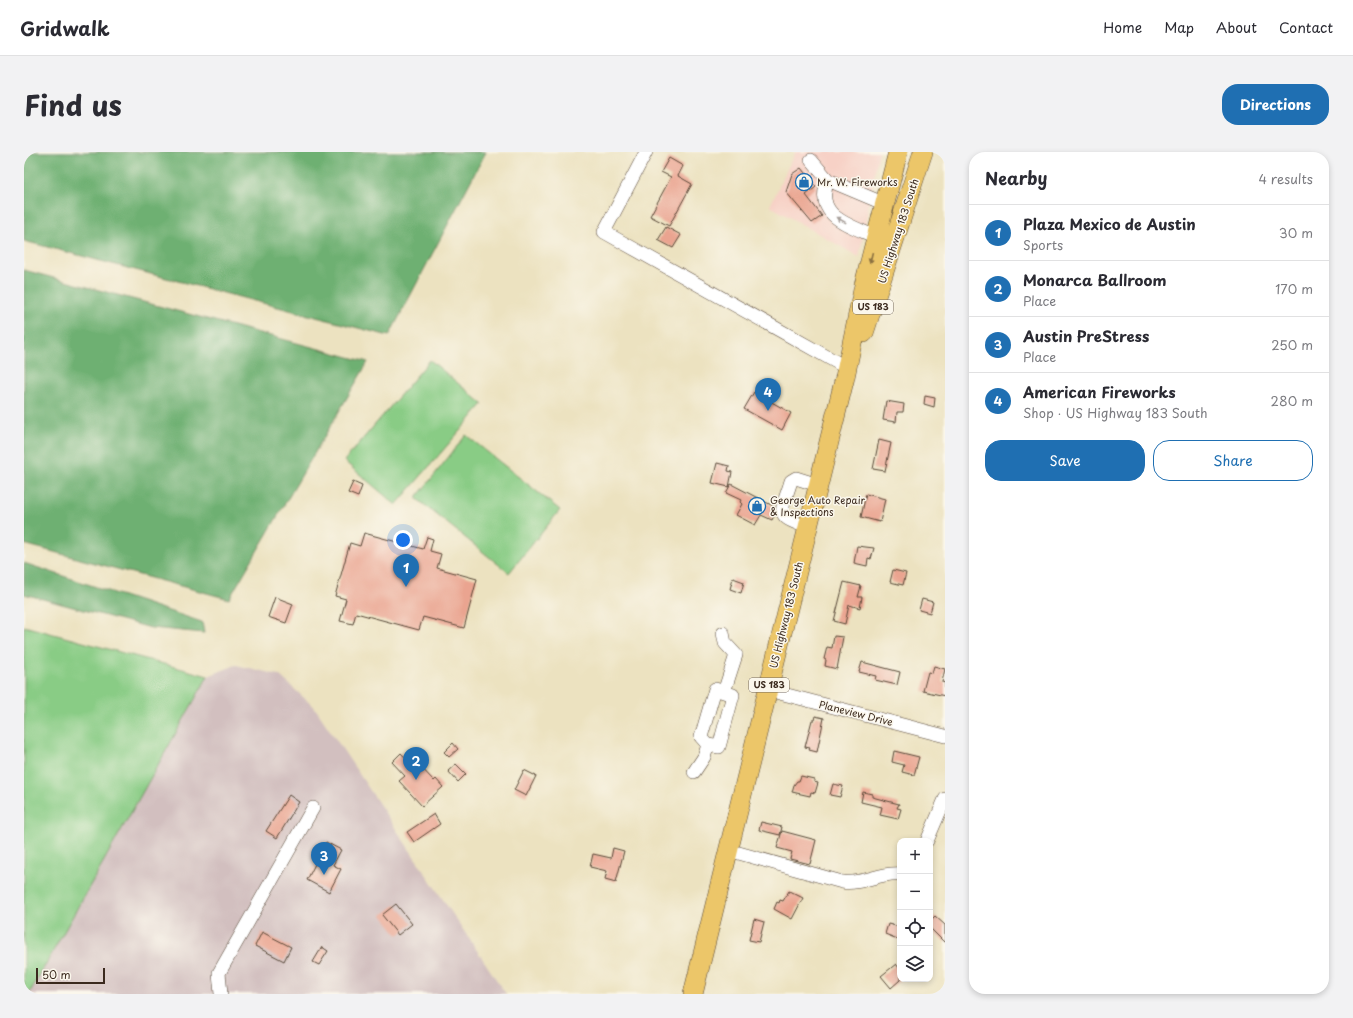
<!DOCTYPE html>
<html lang="en">
<head>
<meta charset="utf-8">
<style>
	:root { --surface:#fff; --page:#f2f2f3; --text:#2b2b33; --muted:#7c7c81; --line:#e1e1e2; --accent:#1f6fb2 }
	body { margin:0; font-family:"Playpen Sans",sans-serif; background:var(--page); color:var(--text) }
	.controls { position:absolute; right:12px; bottom:12px; display:grid; overflow:hidden; border-radius:8px; box-shadow:0 2px 6px #0003 }
	.controls button { width:36px; height:36px; display:grid; place-items:center; padding:0; border:0; border-bottom:1px solid var(--line); background:var(--surface); color:var(--text); font:20px sans-serif }
	.scale { position:absolute; left:12px; bottom:10px; width:69px; box-sizing:border-box; padding-left:4px; border:2px solid #3b2a1e; border-top:0; font-size:11px; line-height:14px; white-space:nowrap; color:#3b2a1e; -webkit-text-stroke:3px #fbf7ec; paint-order:stroke }
	.you { position:absolute; left:379px; top:388px; width:14px; height:14px; margin:-10px; border:3px solid #fff; border-radius:50%; background:#1a73e8; box-shadow:0 0 0 6px #1a73e833 }
	.badge { display:grid; place-items:center; width:26px; height:26px; border-radius:50%; background:var(--accent); color:#fff; font-size:13px; font-weight:700 }
	.pin { position:absolute; translate:-50% -33px; filter:drop-shadow(0 1px 2px #0008) }
	.pin::after { content:''; position:absolute; top:21px; width:14px; height:12px; background:inherit; clip-path:polygon(0 0,100% 0,50% 100%) }
	.list { margin:0; padding:0; list-style:none }
	h2 { display:flex; justify-content:space-between; align-items:center; height:52px; margin:0; padding:0 16px; font-size:17px }
	h2 small { font-size:13px; font-weight:400; color:var(--muted) }
	.list li { display:grid; grid-template-columns:26px 1fr auto; gap:12px; align-items:center; box-sizing:border-box; height:56px; padding:0 16px; border-top:1px solid var(--line) }
	.list b { display:block; font-size:15px; white-space:nowrap }
	.list p { margin:0; font-size:13px; white-space:nowrap; color:var(--muted) }
	.list em { font-size:13px; font-style:normal; color:var(--muted) }
	.actions { display:flex; gap:8px; padding:12px 16px }
	.actions a { flex:1; padding:9px 0; border:1px solid var(--accent); border-radius:16px; text-align:center; font-size:14px; color:var(--accent) }
	.actions .main { background:var(--accent); color:#fff }
	.icon { flex:none; width:22px; height:22px; fill:none; stroke:currentColor; stroke-width:2; stroke-linecap:round; stroke-linejoin:round }
	.map { position:relative; flex:none; width:921px; height:842px; overflow:hidden; border-radius:16px }
	header { display:flex; align-items:center; gap:24px; box-sizing:border-box; height:56px; padding:0 20px; background:var(--surface); border-bottom:1px solid var(--line) }
	header strong { font-size:19px }
	nav { display:flex; gap:22px; margin-inline-start:auto; font-size:14px }
	.intro { display:flex; align-items:center; justify-content:space-between; box-sizing:border-box; height:96px; padding:0 24px }
	h1 { margin:0; font-size:28px }
	.button { padding:10px 18px; border-radius:16px; background:var(--accent); color:#fff; font-size:14px; font-weight:700 }
	main { display:flex; gap:24px; padding:0 24px }
	aside { flex:1; background:var(--surface); border-radius:16px; box-shadow:0 2px 6px #0003 }
	.map>svg:first-child { display:block }
	.built { fill:#f7d1c6 }
	.industrial { fill:#d2bfbf }
	.green { fill:#89cc85; stroke:#627b52 }
	.forest { fill:#6eb072; stroke:#546d48 }
	.building { fill:#eaa490 }
	.lines { fill:none; stroke-linecap:round; stroke-linejoin:round }
	.minor-casing { stroke:#564636; stroke-width:14 }
	.highway-casing { stroke:#564636; stroke-width:20 }
	.minor { stroke:#fff; stroke-width:13 }
	.highway { stroke:#ecc669; stroke-width:19 }
	.oneway { fill:#a79f9a }
	.oneway2 { fill:#8b7040 }
	.labels { text-anchor:middle; stroke-width:3; stroke-linejoin:round; paint-order:stroke }
	.shield { fill:#fbf7ec; stroke:#75685c; stroke-width:1 }
	.shield-label { font-size:9px; font-weight:bold; fill:#3b2a1e }
	.poi-label { font-size:10px; fill:#3b2a1e; stroke:#fbf7ec; text-anchor:start }
	.street-label { font-size:10px; fill:#3b2a1e; stroke:#fbf7ec }
</style>
</head>
<body>
<header>
<strong>Gridwalk</strong>
<nav><a>Home</a><a>Map</a><a>About</a><a>Contact</a></nav>
</header>
<div class="intro"><h1>Find us</h1><a class="button">Directions</a></div>
<main>
<div class="map">
<svg width="921" height="842" viewBox="0 0 921 842">
	<rect width="100%" height="100%" fill="#fbf7ec"/>
	<filter id="ink" filterUnits="userSpaceOnUse"><feTurbulence type="fractalNoise" baseFrequency=".025" numOctaves="2"/><feDisplacementMap in="SourceGraphic" scale="8" xChannelSelector="R" yChannelSelector="G"/><feConvolveMatrix kernelMatrix="1 2 1 2 8 2 1 2 1" color-interpolation-filters="sRGB"/></filter>
	<filter id="wash" filterUnits="userSpaceOnUse"><feTurbulence type="fractalNoise" baseFrequency=".012" numOctaves="4" result="noise"/><feDisplacementMap in="SourceGraphic" scale="16" xChannelSelector="R" yChannelSelector="G"/><feGaussianBlur stdDeviation="0.9" result="paint"/><feColorMatrix in="noise" values="0 0 0 0 0 0 0 0 0 0 0 0 0 0 0 0 0 1.4 0 .05"/><feComposite in="paint" operator="in"/></filter>
	<g filter="url(#wash)">
		<rect width="100%" height="100%" fill="#ece2c0"/>
		<path class="built" d="M771,0H855L835,105L746,54Z"/>
		<path class="industrial" d="M212,513L255,523L291,556L482,842H5L184,524Z"/>
		<path class="green" d="M406,208L459,252L372,353L320,309Z
			M442,283L536,358L485,421L392,346Z
			M0,474L184,524L5,842H0Z"/>
		<path class="forest" d="M0,0H462L365,184L0,89Z
			M0,118L344,210L205,447L0,392Z
			M0,411L178,470L180,481L127,476L0,442Z"/>
		<g id="blocks">
			<path class="building" d="M645,6L659,14L654,24L668,32L645,74L626,64L647,25L637,20Z
				M777,16L792,35L782,43L798,64L788,71L762,40L768,22Z
				M642,75L657,83L649,96L634,88Z
				M730,240L767,261L758,278L720,257Z
				M901,244L911,246L910,255L900,252Z
				M862,249L880,252L879,260H873L872,270L859,268Z
				M855,288L867,291L861,319L849,317Z
				M693,311L705,314L704,319L708,320L705,335L688,331Z
				M329,330L338,334L334,345L324,341Z
				M707,332L751,355V362L748,368L737,363L731,373L712,363L718,352L716,350L717,348L702,341Z
				M842,342L861,347L856,370L837,365Z
				M340,381L399,397L403,385L409,387L406,399L417,402L413,416L453,427L440,476L399,465L395,478L332,461L329,472L316,469L322,447L311,444L326,391L336,394Z
				M833,394L850,396L847,407L844,406L843,414L830,411Z
				M869,418L882,421L879,433L866,430Z
				M709,426L720,430L717,441L706,437Z
				M820,430L837,434L834,445H838L836,456L825,453L821,472L810,469Z
				M251,445L269,452L262,471L244,465Z
				M898,447L909,450L906,461L895,458Z
				M810,484L819,485L813,517L801,514L802,508L800,507L803,495L808,496Z
				M838,510L876,520L873,533L851,528L852,524L835,520Z
				M910,514L921,517L918,530L921,531V544L899,539L904,520L908,521Z
				M791,564L800,566L793,600L785,598L786,596L781,595L788,568H790Z
				M429,591L434,597L425,605L420,600Z
				M870,599L895,605L890,623L878,620L880,613L868,610Z
				M377,601L390,615L394,612L410,629L412,627L419,635L398,654L375,629L381,624L368,610Z
				M432,612L442,622L434,630L424,619Z
				M500,618L512,624L502,644L490,638Z
				M777,624L790,627V630L794,631L791,641L787,640L786,644L768,640L770,633L773,629H775Z
				M809,632L819,634L816,645L806,643Z
				M839,640L848,642V645L875,652L873,656L877,657L874,667L856,663L858,655L837,650Z
				M265,643L275,650L253,686L242,679Z
				M410,662L416,672L390,690L383,680Z
				M737,670L758,675L756,683L735,678Z
				M758,679L792,688L786,712L766,707L768,700L753,696Z
				M302,690L317,698L309,713L317,717L305,740L283,728Z
				M589,696L600,699L592,730L581,727L583,719L566,715L569,702L587,706Z
				M765,739L779,746L768,767L750,757L753,750L755,751L756,748L759,749Z
				M372,752L388,772L374,783L358,763Z
				M911,764L921,773V791L906,776V769Z
				M730,767L740,770L735,790L725,788Z
				M864,772L876,775V788L861,782Z
				M238,780L267,795L260,809L231,794Z
				M298,795L304,799L295,813L289,810Z
				M872,812L876,817V828L867,836L857,824Z"/>
		</g>
	</g>
	<g filter="url(#ink)">
		<use href="#blocks" fill-opacity="0" stroke="#564636" stroke-width="1"/>
		<g class="lines">
			<g class="minor-casing">
				<path id="minor" d="M622,0L580,80L823,216
					M787,8L804,28L861,52
					M804,28C789,65 826,73 852,85
					M784,375C748,364 758,360 767,329L772,326L794,333
					M699,481L701,491L712,503L700,540L709,543L695,595L684,593L677,585L691,537L700,540
					M744,538L921,584
					M670,620L680,605L684,593
					M903,689L921,647
					M704,698L818,730C839,733 856,720 876,722
					M197,842L195,821L289,656"/>
			</g>
			<g class="highway-casing">
				<path id="highway" d="M840,181L899,0
					M669,842L821,225L840,133L874,0"/>
			</g>
			<use href="#minor" class="minor"/>
			<use href="#highway" class="highway"/>
		</g>
		<defs><path id="oneway-solid" d="M-6-.8H1V-3.2L6.5 0L1 3.2V.8H-6Z"/></defs>
		<use class="oneway" href="#oneway-solid" transform="translate(817 68) rotate(-151)"/>
		<use class="oneway2" href="#oneway-solid" transform="translate(847 106) rotate(104)"/>
	</g>
	<defs>
		<g id="shop-ring" transform="scale(0.9)"><circle r="9.5" fill="#fbf7ec" stroke="#1f6fb2" stroke-width="1.5"/><path d="M-5-2.5h2.3a2.7 3.5 0 0 1 5.4 0H5L5.5 6h-11ZM-1.5-2.5h3a1.5 2.3 0 0 0-3 0Z" fill="#1f6fb2"/></g>
	</defs>
	<g fill-rule="evenodd">
		<use href="#shop-ring" x="780" y="30"/>
		<use href="#shop-ring" x="733" y="354"/>
	</g>
	<g class="labels">
		<g class="shield">
			<rect x="829" y="148" width="40" height="14" rx="3"/>
			<rect x="725" y="526" width="40" height="14" rx="3"/>
		</g>
		<g class="shield-label">
			<text x="849" y="158">US 183</text>
			<text x="745" y="536">US 183</text>
		</g>
		<g class="poi-label">
			<text x="793" y="34">Mr. W. Fireworks</text>
			<text x="746" y="352">George Auto Repair<tspan x="746" dy="12">&amp; Inspections</tspan></text>
		</g>
		<g class="street-label">
			<text transform="translate(874 79) rotate(-72)" y="4">US Highway 183 South</text>
			<text transform="translate(762 463) rotate(-76)" y="4">US Highway 183 South</text>
			<text transform="translate(832 561) rotate(14)" y="4">Planeview Drive</text>
		</g>
	</g>
</svg>
<div class="controls">
<button>+</button>
<button>−</button>
<button><svg class="icon" aria-label="locate" viewBox="0 0 24 24"><circle cx="12" cy="12" r="6"/><path d="M12 2v4M12 18v4M2 12h4M18 12h4"/></svg></button>
<button><svg class="icon" aria-label="layers" viewBox="0 0 24 24"><path d="M12 4l9 5-9 5-9-5zM3 14l9 5 9-5"/></svg></button>
</div>
<div class="scale">50 m</div>
<div class="you"></div>
<div class="pin badge" style="left:382px;top:435px">1</div>
<div class="pin badge" style="left:392px;top:628px">2</div>
<div class="pin badge" style="left:300px;top:723px">3</div>
<div class="pin badge" style="left:744px;top:259px">4</div>
</div>
<aside>
<h2>Nearby<small>4 results</small></h2>
<ul class="list">
<li><span class="badge">1</span><div><b>Plaza Mexico de Austin</b><p>Sports</p></div><em>30 m</em></li>
<li><span class="badge">2</span><div><b>Monarca Ballroom</b><p>Place</p></div><em>170 m</em></li>
<li><span class="badge">3</span><div><b>Austin PreStress</b><p>Place</p></div><em>250 m</em></li>
<li><span class="badge">4</span><div><b>American Fireworks</b><p>Shop · US Highway 183 South</p></div><em>280 m</em></li>
</ul>
<div class="actions"><a class="main">Save</a><a>Share</a></div>
</aside>
</main>
</body>
</html>
